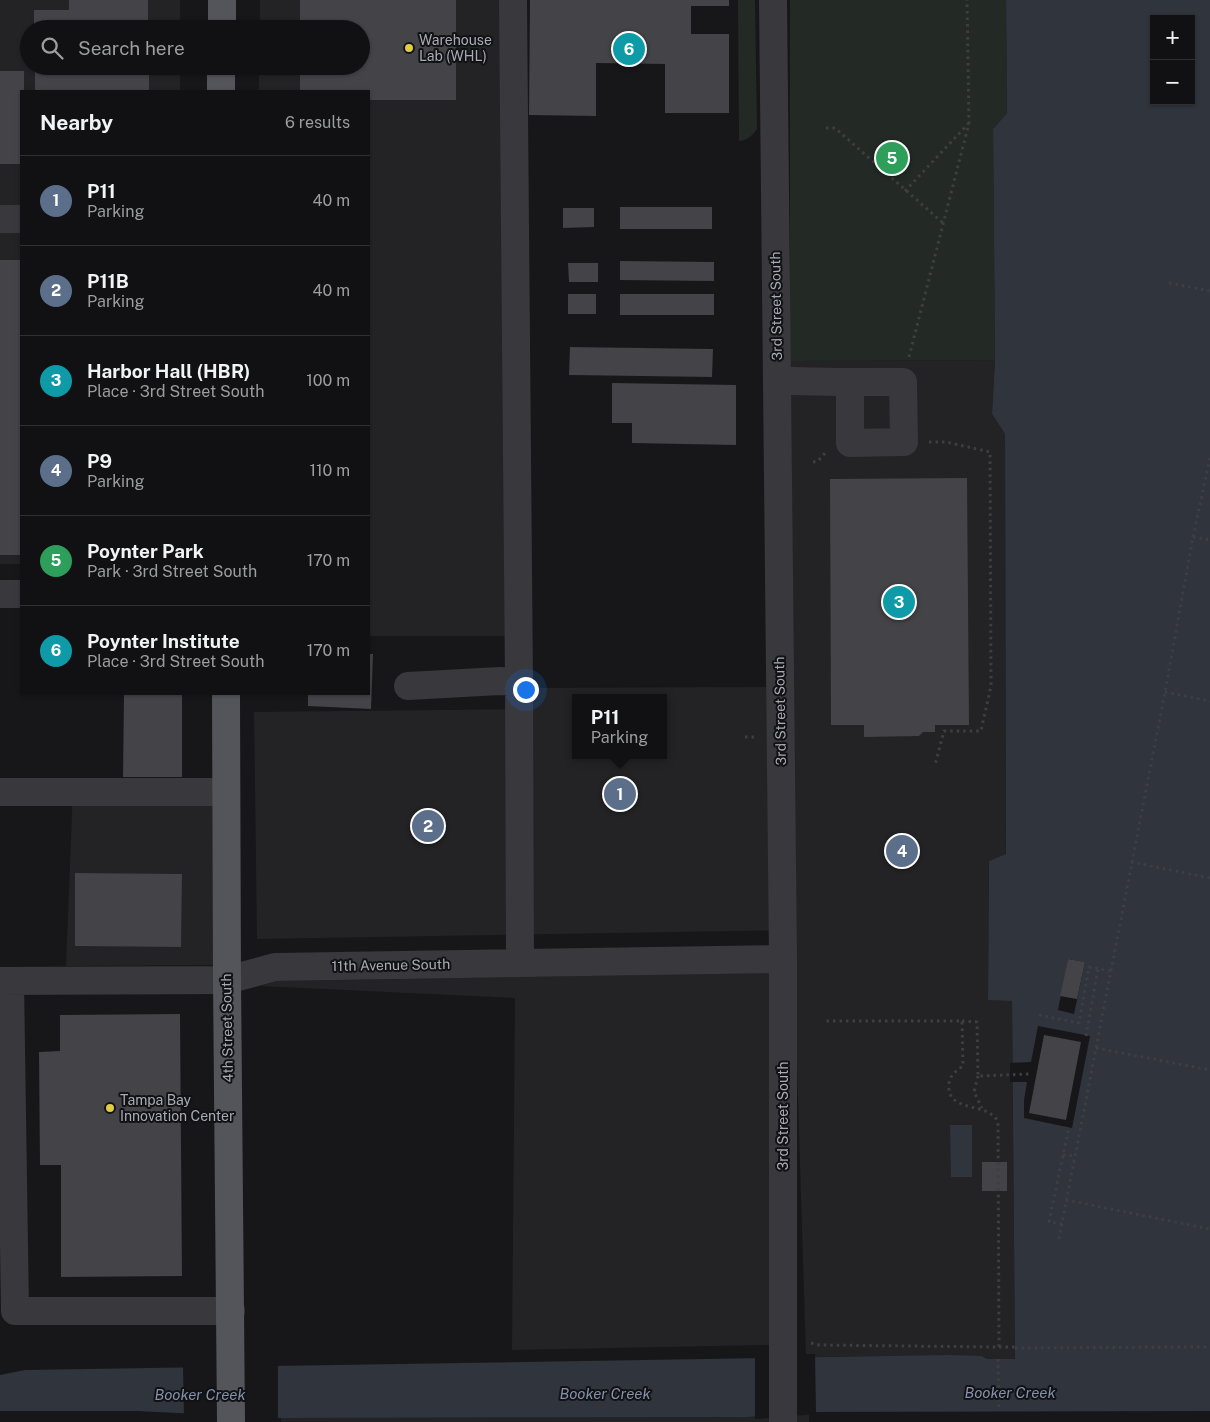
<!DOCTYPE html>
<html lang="en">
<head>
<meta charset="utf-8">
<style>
	:root { --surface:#111012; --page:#1a191b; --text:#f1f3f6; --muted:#9c9d9f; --line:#303032; --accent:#e1cd45 }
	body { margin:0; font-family:"Public Sans",sans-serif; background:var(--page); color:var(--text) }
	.controls { position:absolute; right:15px; top:15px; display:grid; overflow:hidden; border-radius:0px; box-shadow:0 1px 4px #0004 }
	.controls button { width:45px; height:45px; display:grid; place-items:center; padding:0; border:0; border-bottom:1px solid var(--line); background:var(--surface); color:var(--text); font:25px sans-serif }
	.you { position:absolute; left:525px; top:689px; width:18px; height:18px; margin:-12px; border:4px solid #fff; border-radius:50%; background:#1a73e8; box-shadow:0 0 0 8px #1a73e833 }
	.badge { display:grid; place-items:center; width:32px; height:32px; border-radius:50%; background:var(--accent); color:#fff; font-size:16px; font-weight:700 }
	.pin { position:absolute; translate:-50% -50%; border:2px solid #fff; box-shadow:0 1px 5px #0006 }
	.popup { position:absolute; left:572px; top:694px; width:95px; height:65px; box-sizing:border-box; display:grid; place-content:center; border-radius:0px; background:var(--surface); filter:drop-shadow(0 1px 4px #0005); font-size:16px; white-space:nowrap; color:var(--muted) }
	.popup b { font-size:19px; color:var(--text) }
	.popup::after { content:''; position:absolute; left:50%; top:100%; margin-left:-10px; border:10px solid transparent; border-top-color:var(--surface) }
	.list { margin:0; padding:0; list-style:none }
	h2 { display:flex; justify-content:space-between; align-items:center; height:65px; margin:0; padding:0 20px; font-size:21px }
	h2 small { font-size:16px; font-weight:400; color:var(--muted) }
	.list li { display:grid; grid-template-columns:32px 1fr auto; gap:15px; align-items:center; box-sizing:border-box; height:90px; padding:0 20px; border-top:1px solid var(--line) }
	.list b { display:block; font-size:19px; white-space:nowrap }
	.list p { margin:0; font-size:16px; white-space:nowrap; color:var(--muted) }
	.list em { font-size:16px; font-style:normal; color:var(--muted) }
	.icon { flex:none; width:28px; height:28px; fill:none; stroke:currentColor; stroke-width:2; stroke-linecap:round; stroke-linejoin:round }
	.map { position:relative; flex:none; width:1210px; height:1422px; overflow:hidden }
	.search { position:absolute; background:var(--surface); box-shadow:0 1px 4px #0004; left:20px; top:20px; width:350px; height:55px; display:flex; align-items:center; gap:12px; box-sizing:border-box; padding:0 18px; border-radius:28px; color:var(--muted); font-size:19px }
	.panel { position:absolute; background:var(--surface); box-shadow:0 1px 4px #0004; left:20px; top:90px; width:350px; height:605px; border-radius:0px }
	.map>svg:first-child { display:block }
	.built { fill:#232225; fill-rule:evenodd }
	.green { fill:#232a25 }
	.water { fill:#2f343d; fill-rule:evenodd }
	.pier { fill:#171618 }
	.building { fill:#434348 }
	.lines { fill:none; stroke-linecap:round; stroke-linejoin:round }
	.path { stroke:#3e3e43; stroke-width:3; stroke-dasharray:2.5 4; stroke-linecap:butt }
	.minor { stroke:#38383d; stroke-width:28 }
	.major { stroke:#54545b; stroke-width:28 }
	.poi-dot { fill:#e1cd45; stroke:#121113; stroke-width:2 }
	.labels { text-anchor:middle; stroke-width:4; stroke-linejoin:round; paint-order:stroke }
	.poi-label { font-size:14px; fill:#a9abb7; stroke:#121113; text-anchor:start }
	.street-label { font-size:14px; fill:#a9abb7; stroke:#121113 }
	.water-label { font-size:15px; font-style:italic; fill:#8492ae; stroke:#121113 }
</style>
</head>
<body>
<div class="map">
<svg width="1210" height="1422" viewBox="0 0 1210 1422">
	<rect width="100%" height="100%" fill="#171618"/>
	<path class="built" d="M0,0H180V29H29V66H180V91H21V564H0Z
		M260,0H503L514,636H369V91H259V66H361V29H260Z
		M995,360L992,414L1005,434L1006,855L989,861L988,1000H1012L1015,1359H987L982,1356L806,1357L795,1001V930L257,939L254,712L524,709V688L792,687L790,361ZM576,698H664V755H576Z
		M213,785V965L66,966L73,787Z
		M770,973V1345L512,1350L515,998L260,986L277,981Z
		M809,1412V1422H281V1418L748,1417Z"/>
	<path class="green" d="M738,0H755L757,129C752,136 748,140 739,141Z
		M790,0H1006L1007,113L993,129L995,360L790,361Z"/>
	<path class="water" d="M1006,0H1210V1411L809,1412L748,1417L281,1418L136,1411H0V1375L25,1370L950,1355L982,1356L987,1359H1015L1012,1001L988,1000L989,861L1006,854L1005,434L992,414L995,360L993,129L1007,113ZM1154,19H1191V101H1154Z
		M950,1125H972V1177H951Z"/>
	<path class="pier" d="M1068,959L1085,962L1074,1014L1058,1010Z
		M1038,1026L1090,1036L1072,1128L1024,1118V1100L1027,1082H1010V1063L1031,1062Z
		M815,1354L816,1414L755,1419V1355Z
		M278,1364V1420L184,1416L183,1365Z"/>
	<path class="building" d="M69,0H148V29H34V10H69Z
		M300,0H456V100H369V91H300V66H361V29H300Z
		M530,0H729V6H691V34H729V113H665V64L596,63V116L529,115Z
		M35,66H149V91H35Z
		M0,71H24V91H21V164H0Z
		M620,207H712V229H620Z
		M563,208H594V227L563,228Z
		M0,260H21V555H0Z
		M620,261L714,262V281L620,280Z
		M568,263H598V282H569Z
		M568,294H596V314H568Z
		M620,294H714V315H620Z
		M570,347L713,349L712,377L569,375Z
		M612,383L736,385V445L632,443V423H612Z
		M967,478L969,725H935V732H923L919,736L864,737V725H831L830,479Z
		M369,654H373L371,709L308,706V694H369Z
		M124,694H182V777H123Z
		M75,873L182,874L181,947L75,946Z
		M1068,959L1085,962L1077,999L1060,996Z
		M180,1014L182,1276L61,1277V1165H40L39,1052L60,1051V1015Z
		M1044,1035L1081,1042L1066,1120L1029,1113Z
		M982,1162H1007V1191H982Z"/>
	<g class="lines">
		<path class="path" d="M826,128H835L943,223
			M905,191L968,124
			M1169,283L1210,291
			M909,357L969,123L967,0
			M929,442H946L990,452L991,686L981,731H944L935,765
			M813,462L818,461L826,452
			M1193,537L1210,540
			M1165,692L1210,701
			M745,737H754
			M1131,862L1210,878
			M1039,1015L1079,1023L1089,967L1110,971
			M962,1021L977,1022L978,1076L1029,1074
			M1086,1036L1098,969
			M1096,1048L1210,1070
			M978,1076L974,1092L982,1108
			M1063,1155L1075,1156
			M1066,1200L1210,1229
			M1050,1220L1049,1222L1062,1224
			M1049,1222L1069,1127
			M1059,1239L1165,692L1193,537L1210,458
			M811,1343L819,1345L999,1347L998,1122C989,1101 946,1114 949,1084C950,1075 956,1071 963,1066L962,1021H826
			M999,1347H1016
			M1015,1348L1210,1347
			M998,1359L999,1411"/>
		<path class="minor" d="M773,0L783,959V1422
			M0,219H21
			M777,380C819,383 861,382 903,382L904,442L850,443V382
			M0,594H21
			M519,682L520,963
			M408,686L500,681L519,682L513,0
			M0,792H226
			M0,981L227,980L275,967L783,959
			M10,981L15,1311H231"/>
		<path class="major" d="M222,29V0
			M221,91V66
			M226,694L227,980L231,1422"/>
	</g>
	<g class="poi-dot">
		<circle cx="409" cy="48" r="5"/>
		<circle cx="110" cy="1108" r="5"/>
	</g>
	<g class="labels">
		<g class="poi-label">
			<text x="419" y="45">Warehouse<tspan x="419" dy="16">Lab (WHL)</tspan></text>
			<text x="120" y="1105">Tampa Bay<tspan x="120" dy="16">Innovation Center</tspan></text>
		</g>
		<g class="street-label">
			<text transform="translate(776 306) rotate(-91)" y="5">3rd Street South</text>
			<text transform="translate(780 711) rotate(-91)" y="5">3rd Street South</text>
			<text transform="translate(391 965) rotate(-1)" y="5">11th Avenue South</text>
			<text transform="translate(227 1028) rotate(-91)" y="5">4th Street South</text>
			<text transform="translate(783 1116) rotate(-90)" y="5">3rd Street South</text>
		</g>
		<g class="water-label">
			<text x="1010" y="1398">Booker Creek</text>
			<text x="605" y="1399">Booker Creek</text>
			<text x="200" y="1400">Booker Creek</text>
		</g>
	</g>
</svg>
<div class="controls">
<button>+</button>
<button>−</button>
</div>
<div class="you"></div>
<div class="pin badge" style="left:620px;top:794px;background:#5c6f8a">1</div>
<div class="popup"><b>P11</b>Parking</div>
<div class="pin badge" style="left:428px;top:826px;background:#5c6f8a">2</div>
<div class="pin badge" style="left:899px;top:602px;background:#0f9aa8">3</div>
<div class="pin badge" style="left:902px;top:851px;background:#5c6f8a">4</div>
<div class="pin badge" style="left:892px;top:158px;background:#2e9e5b">5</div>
<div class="pin badge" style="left:629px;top:49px;background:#0f9aa8">6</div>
<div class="search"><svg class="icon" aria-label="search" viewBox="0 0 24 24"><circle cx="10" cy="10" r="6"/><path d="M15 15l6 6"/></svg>Search here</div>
<section class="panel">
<h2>Nearby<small>6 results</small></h2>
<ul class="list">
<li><span class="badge" style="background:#5c6f8a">1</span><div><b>P11</b><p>Parking</p></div><em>40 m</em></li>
<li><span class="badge" style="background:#5c6f8a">2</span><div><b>P11B</b><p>Parking</p></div><em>40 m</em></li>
<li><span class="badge" style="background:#0f9aa8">3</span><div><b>Harbor Hall (HBR)</b><p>Place · 3rd Street South</p></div><em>100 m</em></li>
<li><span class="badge" style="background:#5c6f8a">4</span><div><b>P9</b><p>Parking</p></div><em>110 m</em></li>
<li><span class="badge" style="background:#2e9e5b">5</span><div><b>Poynter Park</b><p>Park · 3rd Street South</p></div><em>170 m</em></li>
<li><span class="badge" style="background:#0f9aa8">6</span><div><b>Poynter Institute</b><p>Place · 3rd Street South</p></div><em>170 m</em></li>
</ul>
</section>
</div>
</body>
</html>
